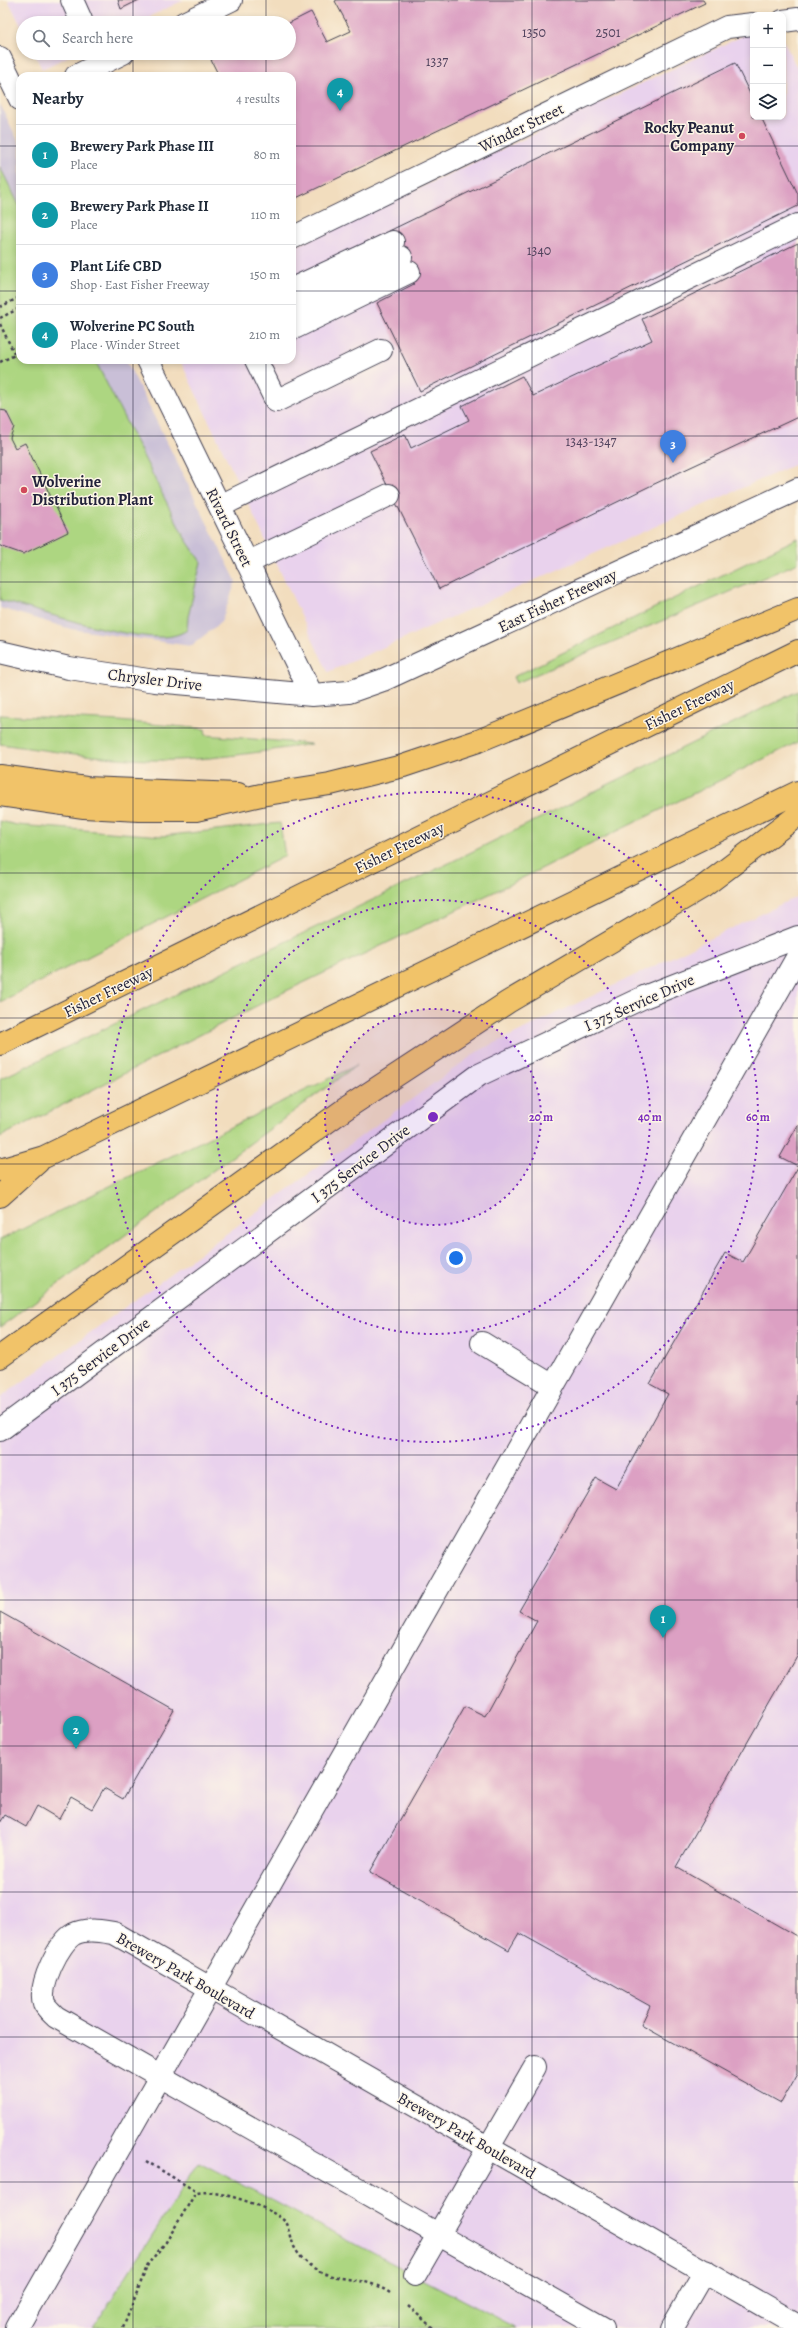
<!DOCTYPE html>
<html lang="en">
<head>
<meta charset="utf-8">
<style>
	:root { --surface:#fff; --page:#f2f2f3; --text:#1f2937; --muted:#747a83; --line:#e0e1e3; --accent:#d1495b }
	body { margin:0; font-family:Alegreya,serif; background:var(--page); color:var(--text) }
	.controls { position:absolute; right:12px; top:12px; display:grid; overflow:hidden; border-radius:8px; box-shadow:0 2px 6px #0003 }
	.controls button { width:36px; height:36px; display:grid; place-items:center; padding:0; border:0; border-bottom:1px solid var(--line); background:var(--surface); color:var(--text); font:20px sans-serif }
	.you { position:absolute; left:456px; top:1258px; width:14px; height:14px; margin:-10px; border:3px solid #fff; border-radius:50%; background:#1a73e8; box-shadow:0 0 0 6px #1a73e833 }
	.badge { display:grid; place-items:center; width:26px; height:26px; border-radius:50%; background:var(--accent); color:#fff; font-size:13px; font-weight:700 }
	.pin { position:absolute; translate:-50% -33px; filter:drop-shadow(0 1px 2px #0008) }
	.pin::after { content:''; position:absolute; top:21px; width:14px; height:12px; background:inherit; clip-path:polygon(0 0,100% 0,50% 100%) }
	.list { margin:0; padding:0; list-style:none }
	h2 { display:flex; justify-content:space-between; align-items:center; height:52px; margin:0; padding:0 16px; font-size:17px }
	h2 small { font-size:13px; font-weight:400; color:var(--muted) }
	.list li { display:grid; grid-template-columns:26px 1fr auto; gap:12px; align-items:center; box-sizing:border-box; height:60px; padding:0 16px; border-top:1px solid var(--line) }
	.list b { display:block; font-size:15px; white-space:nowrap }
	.list p { margin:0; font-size:13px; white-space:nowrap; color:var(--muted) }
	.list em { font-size:13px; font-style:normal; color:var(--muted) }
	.icon { flex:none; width:22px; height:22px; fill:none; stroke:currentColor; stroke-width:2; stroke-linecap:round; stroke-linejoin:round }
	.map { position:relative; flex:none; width:798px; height:2328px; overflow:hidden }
	.search { position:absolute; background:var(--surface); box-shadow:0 2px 6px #0003; left:16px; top:16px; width:280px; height:44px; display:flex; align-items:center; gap:10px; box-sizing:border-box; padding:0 14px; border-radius:22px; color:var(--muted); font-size:15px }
	.panel { position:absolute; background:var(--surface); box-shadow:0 2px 6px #0003; left:16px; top:72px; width:280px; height:292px; border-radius:12px }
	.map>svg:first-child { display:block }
	.built { fill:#e9d2ed }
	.industrial { fill:#c9bfd7 }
	.green { fill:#add681; stroke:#687c5e }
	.building { fill:#dca0c3 }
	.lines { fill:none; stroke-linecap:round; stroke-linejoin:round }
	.minor-casing { stroke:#413e4f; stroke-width:24 }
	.highway-casing { stroke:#413e4f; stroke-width:24 }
	.path { stroke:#413e4f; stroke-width:2.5; stroke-dasharray:3 3; stroke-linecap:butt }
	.minor { stroke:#fff; stroke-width:22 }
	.highway { stroke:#f1c369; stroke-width:22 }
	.grid { fill:none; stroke:#22223b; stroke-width:1; stroke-opacity:0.55 }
	.ring { fill:none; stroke:#7b2cbf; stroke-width:2; stroke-dasharray:2 4 }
	.poi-dot { fill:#d1495b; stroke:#fcf5e5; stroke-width:1.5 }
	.labels { text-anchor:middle; stroke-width:3; stroke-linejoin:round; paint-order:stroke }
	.number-label { font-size:14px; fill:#50425d }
	.street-label { font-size:16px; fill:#22223b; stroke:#fcf5e5 }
	.poi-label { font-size:16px; font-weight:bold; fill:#22223b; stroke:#fcf5e5; text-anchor:end }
	.centre { fill:#7b2cbf; stroke:#fcf5e5; stroke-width:2 }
	.ring-label { font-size:12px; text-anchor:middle; font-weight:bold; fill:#7b2cbf; stroke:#fcf5e5; stroke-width:3; stroke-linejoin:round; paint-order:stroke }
</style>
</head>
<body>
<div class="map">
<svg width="798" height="2328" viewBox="0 0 798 2328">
	<rect width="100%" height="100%" fill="#fcf5e5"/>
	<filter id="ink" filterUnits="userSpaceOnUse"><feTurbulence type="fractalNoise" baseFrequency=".025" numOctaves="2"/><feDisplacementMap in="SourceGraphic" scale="8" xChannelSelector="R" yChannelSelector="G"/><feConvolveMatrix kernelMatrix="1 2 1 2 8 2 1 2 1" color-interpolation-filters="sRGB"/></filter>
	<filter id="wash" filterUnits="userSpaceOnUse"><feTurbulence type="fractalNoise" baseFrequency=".012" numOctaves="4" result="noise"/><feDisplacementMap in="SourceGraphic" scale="16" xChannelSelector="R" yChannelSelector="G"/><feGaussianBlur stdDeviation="0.9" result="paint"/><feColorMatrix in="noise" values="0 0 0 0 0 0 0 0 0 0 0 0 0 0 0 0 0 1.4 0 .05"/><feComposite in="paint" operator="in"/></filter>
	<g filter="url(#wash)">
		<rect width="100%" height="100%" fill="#f2ddbe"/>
		<path class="built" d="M8,0H184L136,23H23V30Z
			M753,31V117H783V40L798,70V463L328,672L180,360H292V248Z
			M34,53H75L42,69Z
			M798,896V2328H0V1398L477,1052Z"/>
		<path class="industrial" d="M0,104L20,145V360H126L236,581L221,622L191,646L71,629L0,608Z"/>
		<path class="green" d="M0,167L20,207V360H95L183,535L201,562L188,617L187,630C184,632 180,634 176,635C145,646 36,610 0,600Z
			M798,538V563L516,683L513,677Z
			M798,691V742L498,890L282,993L0,1137V1079L441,867Z
			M0,715L119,721L205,729L206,735L312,744C259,752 203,762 149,760C99,758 49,751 0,744Z
			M0,821L17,825L162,836L280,823L285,856L0,1002Z
			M357,1065L0,1327V1240Z
			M199,2162L516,2328H93Z"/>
		<g id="blocks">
			<path class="building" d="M118,0H139L121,9Z
				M337,0H703L705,3L292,200V76H219L211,60L225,53H289V23L311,12L327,42L351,31L335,1Z
				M735,63L753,100V117H761L798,194V206L420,391L377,303L414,284L389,231Z
				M798,243V417L650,486L439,589L370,451L405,434L411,448L469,420L462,406L522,376L533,396L652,340L642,319Z
				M0,410L6,411L14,427L10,438L15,448L25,443L68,532L23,554L0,546Z
				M798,1125V1166L780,1157Z
				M798,1167V1654L676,1867L798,1937V2073L781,2103L641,2025L650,2006L519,1933L509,1950L370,1872L465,1706L485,1716L537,1621L519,1611L596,1478L616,1489L668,1394L650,1384L725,1253L743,1262Z
				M0,1612L174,1710L123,1799L104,1788L92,1809L71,1797L59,1819L37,1806L26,1827L5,1815L0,1823Z"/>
		</g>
	</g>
	<g filter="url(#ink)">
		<use href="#blocks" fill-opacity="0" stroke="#413e4f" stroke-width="1"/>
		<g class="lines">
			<g class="minor-casing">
				<path id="minor" d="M72,0L81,20
					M783,21L798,19
					M184,23L231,0
					M0,58L20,99
					M76,76L123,53
					M292,238L727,27L753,24
					M292,289L393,242
					M292,308L401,257
					M292,329L409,272
					M148,360L312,695
					M256,360L276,401L381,350
					M220,506L798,225
					M247,563L389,495
					M0,652L69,668L155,681L312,695L349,692L383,680L798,489
					M482,1343L553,1386
					M0,1430L479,1075L644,997L798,937
					M415,2275L535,2067
					M17,2328L798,956
					M603,2328L56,2017C52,2013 46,2008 44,2003C38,1986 59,1942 74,1934C86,1928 101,1931 114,1933L798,2325
					M672,2328L705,2271"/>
			</g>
			<g class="highway-casing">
				<path id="highway" d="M0,776L86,788L238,794
					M0,795L84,807L139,810H196L261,795L330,784L403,766L478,741L798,609
					M0,1044L798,651
					M0,1170L44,1157L798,792
					M0,1196L38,1162
					M0,1357L345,1109L508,1002L703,887L798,815"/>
			</g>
			<path class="path" d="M0,307L20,297
				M0,318L20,308
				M0,324L15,355L0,362
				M146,2161L197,2192
				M408,2306L433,2328
				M123,2328L148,2264L166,2242L195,2194C211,2186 276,2208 287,2224C290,2229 291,2238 293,2244C298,2257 311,2268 323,2273C346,2282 367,2277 390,2293"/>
			<use href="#minor" class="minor"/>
			<use href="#highway" class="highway"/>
		</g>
	</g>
	<path class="grid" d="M133,0V23M266,0V23M399,0V2328M532,0V2328M665,0V2328M133,53V76M266,53V76M0,146H20M292,146H798M0,291H20M292,291H798M133,360V2328M266,360V2328M0,436H798M0,582H798M0,728H798M0,873H798M0,1018H798M0,1164H798M0,1310H798M0,1455H798M0,1600H798M0,1746H798M0,1892H798M0,2037H798M0,2182H798"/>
	<circle cx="433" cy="1117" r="108" fill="#7b2cbf" fill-opacity=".12"/>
	<g class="ring">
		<circle cx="433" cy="1117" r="108"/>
		<circle cx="433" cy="1117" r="217"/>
		<circle cx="433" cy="1117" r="325"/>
	</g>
	<g class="poi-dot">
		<circle cx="742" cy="136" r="4"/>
		<circle cx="24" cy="490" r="4"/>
	</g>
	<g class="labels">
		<g class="number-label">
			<text x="534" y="37">1350</text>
			<text x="608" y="37">2501</text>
			<text x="437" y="66">1337</text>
			<text x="539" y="255">1340</text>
			<text x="591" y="446">1343-1347</text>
		</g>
		<g class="street-label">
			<text transform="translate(521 127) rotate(-26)" y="6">Winder Street</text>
			<text transform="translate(230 527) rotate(64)" y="6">Rivard Street</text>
			<text transform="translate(557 600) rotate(-25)" y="6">East Fisher Freeway</text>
			<text transform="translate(155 679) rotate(7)" y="6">Chrysler Drive</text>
			<text transform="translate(689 704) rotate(-26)" y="6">Fisher Freeway</text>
			<text transform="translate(399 847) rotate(-26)" y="6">Fisher Freeway</text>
			<text transform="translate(108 991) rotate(-26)" y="6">Fisher Freeway</text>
			<text transform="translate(639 1002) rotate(-24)" y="6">I 375 Service Drive</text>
			<text transform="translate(360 1163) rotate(-37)" y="6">I 375 Service Drive</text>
			<text transform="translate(100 1356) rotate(-37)" y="6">I 375 Service Drive</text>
			<text transform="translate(186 1975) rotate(30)" y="6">Brewery Park Boulevard</text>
			<text transform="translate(467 2135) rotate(30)" y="6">Brewery Park Boulevard</text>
		</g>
		<g class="poi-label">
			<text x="734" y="133">Rocky Peanut<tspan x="734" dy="18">Company</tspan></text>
			<text x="32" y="487" text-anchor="start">Wolverine<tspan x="32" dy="18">Distribution Plant</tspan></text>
		</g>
	</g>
	<circle cx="433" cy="1117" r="6" class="centre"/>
	<g class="ring-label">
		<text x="541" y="1121">20 m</text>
		<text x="650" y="1121">40 m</text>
		<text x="758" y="1121">60 m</text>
	</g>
</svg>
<div class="controls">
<button>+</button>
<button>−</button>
<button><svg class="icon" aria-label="layers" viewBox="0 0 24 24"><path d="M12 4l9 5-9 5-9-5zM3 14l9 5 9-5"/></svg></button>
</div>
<div class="you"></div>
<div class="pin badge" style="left:663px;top:1638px;background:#0f9aa8">1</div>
<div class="pin badge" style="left:76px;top:1749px;background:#0f9aa8">2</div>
<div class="pin badge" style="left:673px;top:463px;background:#3f7fe0">3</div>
<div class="pin badge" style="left:340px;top:111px;background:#0f9aa8">4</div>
<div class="search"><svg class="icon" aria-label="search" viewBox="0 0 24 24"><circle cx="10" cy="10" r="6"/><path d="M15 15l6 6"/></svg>Search here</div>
<section class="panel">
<h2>Nearby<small>4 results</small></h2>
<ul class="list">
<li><span class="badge" style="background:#0f9aa8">1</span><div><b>Brewery Park Phase III</b><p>Place</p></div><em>80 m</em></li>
<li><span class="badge" style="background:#0f9aa8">2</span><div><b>Brewery Park Phase II</b><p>Place</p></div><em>110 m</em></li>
<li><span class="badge" style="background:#3f7fe0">3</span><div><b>Plant Life CBD</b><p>Shop · East Fisher Freeway</p></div><em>150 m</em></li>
<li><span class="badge" style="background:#0f9aa8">4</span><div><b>Wolverine PC South</b><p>Place · Winder Street</p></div><em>210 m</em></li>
</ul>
</section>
</div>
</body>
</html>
